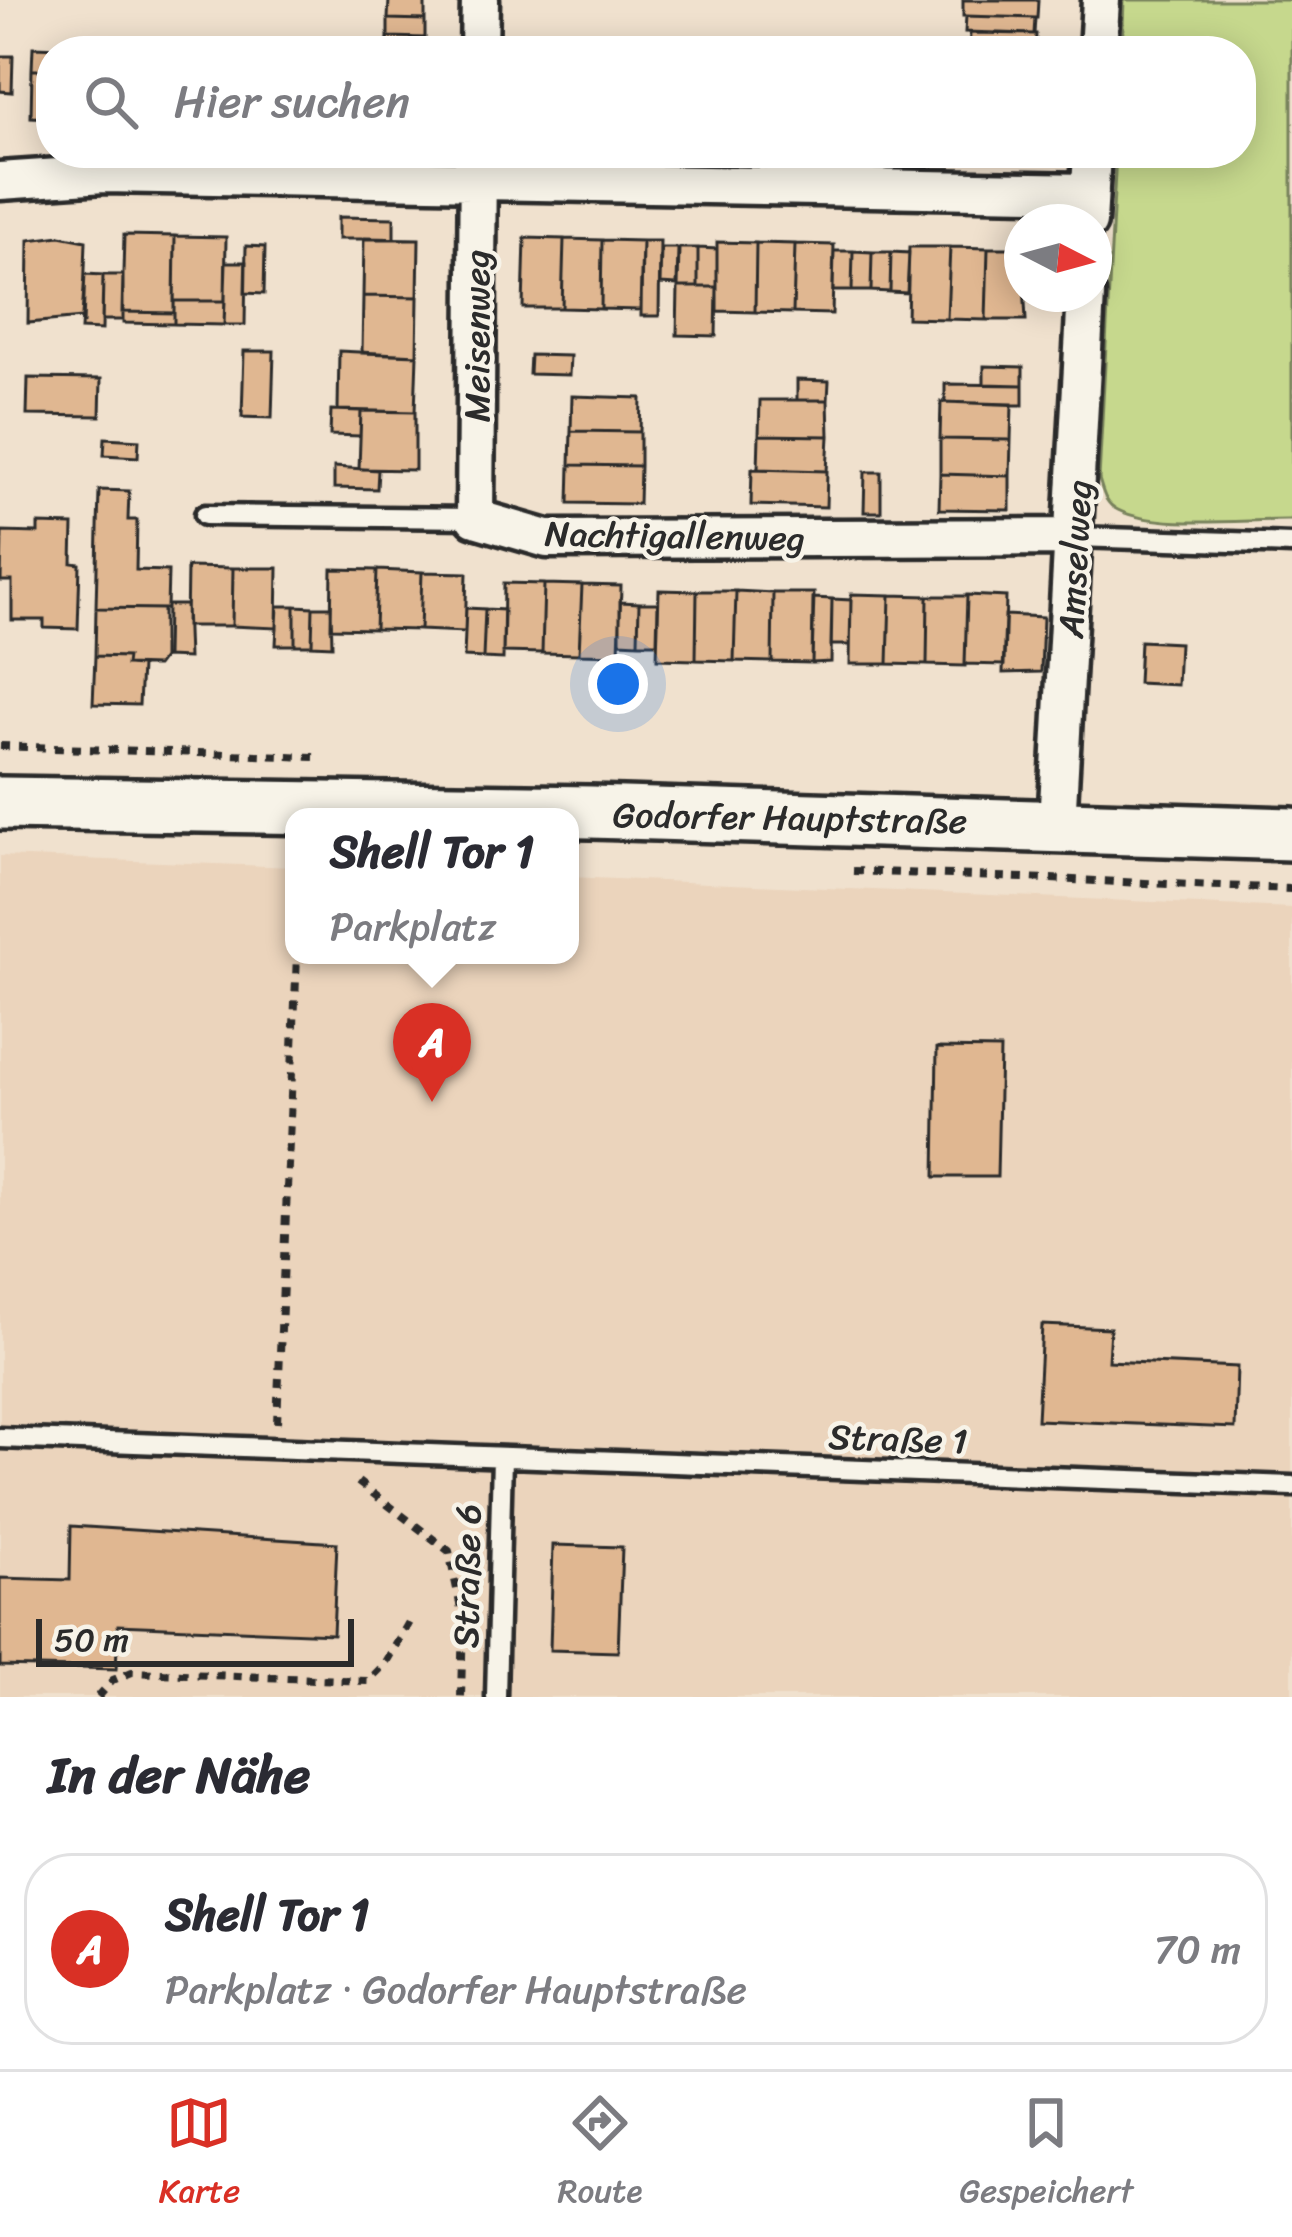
<!DOCTYPE html>
<html lang="de">
<head>
<meta charset="utf-8">
<style>
	:root { --surface:#fff; --page:#f2f2f3; --text:#2b2b33; --muted:#7c7c81; --line:#e1e1e2; --accent:#d93025 }
	body { margin:0; font-family:Sriracha,sans-serif; background:var(--page); color:var(--text) }
	.compass { position:absolute; left:1004px; top:204px; width:108px; height:108px; border-radius:50%; background:var(--surface); box-shadow:0 6px 30px #0003; rotate:96deg }
	.scale { position:absolute; left:36px; bottom:30px; width:318px; box-sizing:border-box; padding-left:12px; border:6px solid #2b2b2b; border-top:0; font-size:33px; line-height:42px; white-space:nowrap; color:#2b2b2b; -webkit-text-stroke:9px #f7f3e8; paint-order:stroke }
	.you { position:absolute; left:618px; top:684px; width:42px; height:42px; margin:-30px; border:9px solid #fff; border-radius:50%; background:#1a73e8; box-shadow:0 0 0 18px #1a73e833 }
	.badge { display:grid; place-items:center; width:78px; height:78px; border-radius:50%; background:var(--accent); color:#fff; font-size:39px; font-weight:700 }
	.pin { position:absolute; translate:-50% -99px; filter:drop-shadow(0 3px 6px #0008) }
	.pin::after { content:''; position:absolute; top:63px; width:42px; height:36px; background:inherit; clip-path:polygon(0 0,100% 0,50% 100%) }
	.popup { position:absolute; left:285px; top:808px; width:294px; height:156px; box-sizing:border-box; display:grid; place-content:center; border-radius:24px; background:var(--surface); filter:drop-shadow(0 3px 9px #0005); font-size:39px; white-space:nowrap; color:var(--muted) }
	.popup b { font-size:45px; color:var(--text) }
	.popup::after { content:''; position:absolute; left:50%; top:100%; margin-left:-24px; border:24px solid transparent; border-top-color:var(--surface) }
	.list { margin:0; padding:0; list-style:none }
	h2 { display:flex; justify-content:space-between; align-items:center; height:156px; margin:0; padding:0 48px; font-size:51px }
	h2 small { font-size:39px; font-weight:400; color:var(--muted) }
	.list li { display:grid; grid-template-columns:78px 1fr auto; gap:36px; align-items:center; box-sizing:border-box; height:192px; margin:0 24px 24px; padding:0 24px; border:3px solid var(--line); border-radius:48px }
	.list b { display:block; font-size:45px; white-space:nowrap }
	.list p { margin:0; font-size:39px; white-space:nowrap; color:var(--muted) }
	.list em { font-size:39px; font-style:normal; color:var(--muted) }
	.icon { flex:none; width:66px; height:66px; fill:none; stroke:currentColor; stroke-width:2; stroke-linecap:round; stroke-linejoin:round }
	.map { position:relative; flex:none; width:1292px; height:1697px; overflow:hidden }
	.search { position:absolute; background:var(--surface); box-shadow:0 6px 30px #0003; left:36px; right:36px; top:36px; height:132px; display:flex; align-items:center; gap:30px; box-sizing:border-box; padding:0 42px; border-radius:48px; color:var(--muted); font-size:45px }
	.sheet { height:372px; background:var(--surface) }
	nav { display:flex; justify-content:space-around; align-items:center; box-sizing:border-box; height:168px; border-top:3px solid var(--line); background:var(--surface); font-size:33px; color:var(--muted) }
	nav a { display:grid; justify-items:center; gap:6px }
	nav .on { color:var(--accent) }
	.map>svg:first-child { display:block }
	.built { fill:#ebd4bc }
	.green { fill:#c6d88d; stroke:#78825c; stroke-width:3 }
	.building { fill:#e0b791; stroke:#2b2b2b; stroke-width:3 }
	.lines { fill:none; stroke-linecap:round; stroke-linejoin:round }
	.service-casing { stroke:#2b2b2b; stroke-width:27 }
	.minor-casing { stroke:#2b2b2b; stroke-width:45 }
	.secondary-casing { stroke:#2b2b2b; stroke-width:60 }
	.path { stroke:#2b2b2b; stroke-width:8; stroke-dasharray:9 9; stroke-linecap:butt }
	.service { stroke:#f7f3e8; stroke-width:18 }
	.minor { stroke:#f7f3e8; stroke-width:36 }
	.secondary { stroke:#f7f3e8; stroke-width:51 }
	.labels { text-anchor:middle; stroke-width:9; stroke-linejoin:round; paint-order:stroke }
	.street-label { font-size:36px; fill:#2b2b2b; stroke:#f7f3e8 }
</style>
</head>
<body>
<div class="map">
<svg width="1292" height="1697" viewBox="0 0 1292 1697">
	<rect width="100%" height="100%" fill="#f0e1ce"/>
	<filter id="ink" filterUnits="userSpaceOnUse"><feTurbulence type="fractalNoise" baseFrequency=".00833" numOctaves="2"/><feDisplacementMap in="SourceGraphic" scale="24" xChannelSelector="R" yChannelSelector="G"/><feConvolveMatrix kernelMatrix="1 2 1 2 8 2 1 2 1" color-interpolation-filters="sRGB"/></filter>
	<g filter="url(#ink)">
		<path class="built" d="M0,856L294,867V955H570V877L1292,908V1697H0Z"/>
		<path class="green" d="M1124,0H1292V520C1247,519 1157,530 1118,510C1105,504 1103,492 1099,479L1116,153H1241V51H1122Z"/>
		<path class="building" d="M389,0L425,1V20L388,19Z
			M963,0H1038L1037,18L963,16Z
			M966,16L1035,18L1034,34L965,32Z
			M388,19L425,20V38L388,37Z
			M970,33L1036,34L1035,51H969Z
			M388,37L425,38L424,51H387Z
			M33,47L89,49V51H51V70H32Z
			M0,56H13L12,92L0,91Z
			M32,70H51V118L31,117Z
			M338,217L394,218V239H338Z
			M124,235L175,236L174,313L122,312Z
			M60,236L86,241L83,325L81,318L28,323L29,240Z
			M175,236L226,237L225,301H174Z
			M364,238L419,239L418,297L363,296Z
			M525,238L564,239L562,308H523Z
			M564,239L602,240L601,309L562,308Z
			M602,240L642,241L640,310L601,309Z
			M642,241H660L659,316H641Z
			M717,242L756,243L755,312L717,311Z
			M756,243L795,244L793,313L755,312Z
			M795,244L834,245L832,314L793,313Z
			M246,246L265,247L264,294L245,293Z
			M909,247H950L947,319L907,318Z
			M950,247L988,248L986,320L947,319Z
			M661,248H678L677,285L660,284Z
			M679,248H698V287H678Z
			M698,248L717,249V287H698Z
			M988,248H1022L1026,320H986Z
			M834,251H853L852,291H833Z
			M853,251L872,252L871,291H852Z
			M872,252H891L890,292L871,291Z
			M891,252L909,253L907,293L890,292Z
			M226,262H246L245,325H224Z
			M85,274L103,275L102,330L81,329Z
			M103,275H123V320H102Z
			M678,287H717L716,336L677,335Z
			M363,296L418,297L417,355L362,353Z
			M174,301H225L224,325L174,324Z
			M123,312L174,313V324L123,323Z
			M244,351H274L272,418L242,417Z
			M339,351L417,355L415,412L338,410Z
			M530,355L570,356L569,375L529,374Z
			M984,366L1023,367V385L984,384Z
			M28,378L101,379L100,416L27,415Z
			M797,380L829,381L828,400H797Z
			M945,384L1023,385V405L945,402Z
			M572,396L641,398L640,432L571,431Z
			M760,400H828L829,436L759,435Z
			M941,402L1012,404L1011,440L940,439Z
			M331,410L361,411L360,436L330,435Z
			M361,411L415,412V470L359,469Z
			M571,431L640,432V466L570,465Z
			M759,435L829,436L827,471L758,469Z
			M105,438L139,440L138,457L104,455Z
			M940,439L1011,440L1010,476L940,474Z
			M570,465L640,466L639,504L569,503Z
			M334,467L378,470L377,489L334,488Z
			M752,469L827,471L826,507L751,505Z
			M865,472H881V512H864Z
			M940,474L1010,476V510L939,509Z
			M99,490L129,491L128,520H137L136,570L168,571L167,609L96,608Z
			M38,524L73,525L72,563L80,564L78,629L44,628V620H12V581H1L2,532L38,533Z
			M187,567L233,568L232,626H186Z
			M233,568H278L277,628L232,626Z
			M332,569L377,570L375,629L331,628Z
			M377,570L422,572L420,630L375,629Z
			M422,572L467,573L465,632L420,630Z
			M504,583L544,584L542,653L503,652Z
			M544,584L582,585L579,654L542,653Z
			M582,585L621,586L619,655L579,654Z
			M659,590L697,591L696,660L657,659Z
			M697,591H736L734,661L696,660Z
			M736,591L773,593L772,662L734,661Z
			M773,593H814L812,663L772,662Z
			M851,594L890,595L888,664H850Z
			M890,595L928,596L927,665L888,664Z
			M967,595L1006,597L1004,665L965,664Z
			M928,596H967L965,666L927,665Z
			M813,598L832,599L831,662L812,663Z
			M832,599L851,600L850,645H831Z
			M620,602L639,603L638,643L620,642Z
			M639,603H658L657,643H638Z
			M167,605H186L188,658L166,657Z
			M278,606H295V645H276Z
			M295,606L313,607L312,645H295Z
			M313,607H331L332,646L312,645Z
			M96,608L163,609V658L157,666L126,665L127,657L95,656Z
			M466,608L485,609L483,658L464,657Z
			M485,609L504,610L503,659L483,658Z
			M1005,615L1043,617L1041,672L1003,673Z
			M1140,641L1179,643L1177,685L1138,683Z
			M95,656L127,657L126,665L141,666L139,705L93,704Z
			M937,1048L1000,1049L997,1177H935Z
			M1042,1325L1110,1328L1108,1361L1237,1367L1235,1428L1037,1420Z
			M71,1526L337,1543L333,1634L118,1625L116,1669L0,1666V1578L70,1580Z
			M553,1545L622,1547L618,1652L550,1650Z"/>
		<g class="lines">
			<g class="service-casing">
				<path id="service" d="M205,515L475,518
					M1076,537L1292,544
					M0,1438L1292,1486
					M496,1697L502,1457"/>
			</g>
			<g class="minor-casing">
				<path id="minor" d="M479,51L480,0
					M1098,51L1101,0
					M478,153L475,518L547,539L1076,537
					M0,181L104,174L1090,192
					M1088,222L1092,153
					M1057,824L1086,294"/>
			</g>
			<g class="secondary-casing">
				<path id="secondary" d="M0,803L591,812L1292,834"/>
			</g>
			<path class="path" d="M0,746L314,757
				M853,871L1292,889
				M277,1423L297,955
				M358,1482L449,1551L463,1618L461,1697
				M98,1697L113,1680L132,1672L368,1681L385,1664L413,1615"/>
			<use href="#service" class="service"/>
			<use href="#minor" class="minor"/>
			<use href="#secondary" class="secondary"/>
		</g>
	</g>
	<g class="labels">
		<g class="street-label">
			<text transform="translate(476 336) rotate(-90)" y="13">Meisenweg</text>
			<text transform="translate(675 535) rotate(1)" y="13">Nachtigallenweg</text>
			<text transform="translate(1074 559) rotate(-87)" y="13">Amselweg</text>
			<text transform="translate(790 817) rotate(1)" y="13">Godorfer Hauptstraße</text>
			<text transform="translate(898 1438) rotate(2)" y="13">Straße 1</text>
			<text transform="translate(466 1576) rotate(-89)" y="13">Straße 6</text>
		</g>
	</g>
</svg>
<svg class="compass" viewBox="-18 -18 36 36"><path d="M0-13l5 13h-10z" fill="#e53935"/><path d="M0 13l5-13h-10z" fill="#7c7c81"/></svg>
<div class="scale">50 m</div>
<div class="you"></div>
<div class="pin badge" style="left:432px;top:1102px">A</div>
<div class="popup"><b>Shell Tor 1</b>Parkplatz</div>
<div class="search"><svg class="icon" aria-label="search" viewBox="0 0 24 24"><circle cx="10" cy="10" r="6"/><path d="M15 15l6 6"/></svg>Hier suchen</div>
</div>
<section class="sheet">
<h2>In der Nähe<small></small></h2>
<ul class="list">
<li><span class="badge">A</span><div><b>Shell Tor 1</b><p>Parkplatz · Godorfer Hauptstraße</p></div><em>70 m</em></li>
</ul>
</section>
<nav>
<a class="on"><svg class="icon" aria-label="map" viewBox="0 0 24 24"><path d="M3 6l6-2 6 2 6-2v14l-6 2-6-2-6 2zM9 4v14M15 6v14"/></svg>Karte</a>
<a><svg class="icon" aria-label="directions" viewBox="0 0 24 24"><path d="M12 3l9 9-9 9-9-9zM9 14v-3h6M13 9l2 2-2 2"/></svg>Route</a>
<a><svg class="icon" aria-label="saved" viewBox="0 0 24 24"><path d="M7 4h10v16l-5-4-5 4z"/></svg>Gespeichert</a>
</nav>
</body>
</html>
